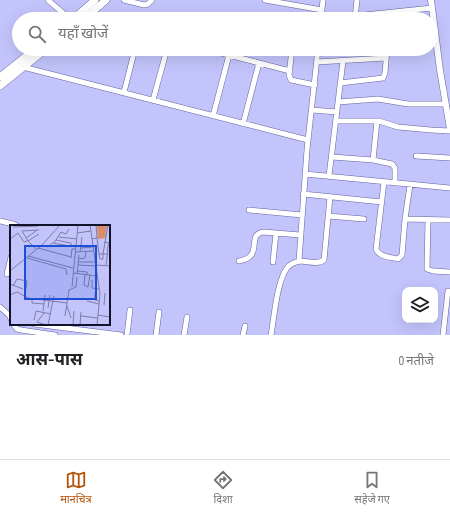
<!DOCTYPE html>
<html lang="hi">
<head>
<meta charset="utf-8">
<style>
	:root { --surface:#fff; --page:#f6f6f6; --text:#202124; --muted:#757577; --line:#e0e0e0; --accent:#b45309 }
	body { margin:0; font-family:"Sofia Sans Condensed","Noto Sans Devanagari",sans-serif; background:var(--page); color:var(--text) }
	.controls { position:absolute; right:12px; bottom:12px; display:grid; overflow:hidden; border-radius:8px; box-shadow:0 4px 16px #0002 }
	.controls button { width:36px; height:36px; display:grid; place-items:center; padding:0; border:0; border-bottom:1px solid var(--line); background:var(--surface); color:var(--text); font:20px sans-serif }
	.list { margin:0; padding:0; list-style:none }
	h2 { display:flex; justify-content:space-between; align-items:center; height:52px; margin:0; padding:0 16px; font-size:17px }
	h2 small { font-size:13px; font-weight:400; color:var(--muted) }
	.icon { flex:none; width:22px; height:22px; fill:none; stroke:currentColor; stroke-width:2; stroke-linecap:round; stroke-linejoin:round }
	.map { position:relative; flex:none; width:450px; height:335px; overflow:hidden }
	.search { position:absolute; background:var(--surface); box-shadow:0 4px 16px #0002; left:12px; right:12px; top:12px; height:44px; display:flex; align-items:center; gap:10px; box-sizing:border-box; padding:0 14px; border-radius:22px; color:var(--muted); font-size:15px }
	.sheet { height:124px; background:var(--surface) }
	nav { display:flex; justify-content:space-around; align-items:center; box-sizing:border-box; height:56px; border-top:1px solid var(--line); background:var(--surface); font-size:11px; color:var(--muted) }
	nav a { display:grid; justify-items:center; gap:2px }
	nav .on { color:var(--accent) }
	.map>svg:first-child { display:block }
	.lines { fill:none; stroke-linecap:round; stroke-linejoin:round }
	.minor-casing { stroke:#6362a0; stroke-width:6 }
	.tertiary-casing { stroke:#6362a0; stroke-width:7 }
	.secondary-casing { stroke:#6362a0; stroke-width:8 }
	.minor { stroke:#fff; stroke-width:5 }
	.tertiary { stroke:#fff; stroke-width:6 }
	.secondary { stroke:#fff; stroke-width:7 }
	.inset-road { fill:none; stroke:#7d7da8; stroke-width:1 }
	.view { fill:#1d4ed8; fill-opacity:0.15; stroke:#1d4ed8; stroke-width:2 }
	.inset-edge { fill:none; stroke:#13122b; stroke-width:2 }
</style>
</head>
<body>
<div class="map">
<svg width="450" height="335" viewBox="0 0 450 335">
	<rect width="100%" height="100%" fill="#c3c4fb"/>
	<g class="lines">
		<g class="minor-casing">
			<path id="minor" d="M48,0L70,19
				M124,0L144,5L148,4L152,0
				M265,0L322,10
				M79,14L94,19
				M355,16L432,8
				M355,18L357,0
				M321,19L323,0
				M206,49L290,71
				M292,49L289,75L291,80L315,85
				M317,62L386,58
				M23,67L308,140
				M340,83L383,78L385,73L387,49
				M124,92L135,49
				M153,100L167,49
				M338,102L378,99L408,104H446
				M312,110L337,112
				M213,116L229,55
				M336,121H379L398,127L431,130L450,131
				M243,124L259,63
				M416,156L450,158
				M332,157L373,160L392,164L395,168V183
				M373,160L377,121
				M305,174L450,188
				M329,176L343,61
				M384,182L376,249C379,257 390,257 398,259L402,255L405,219L410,185
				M303,194L382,202
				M249,210L302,215
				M328,216L364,219
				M405,219L450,220
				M428,220L427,269L433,271L450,272
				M0,221L13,224L17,226
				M239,261C265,257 245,234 264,232L300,235
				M299,261L307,150L318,49
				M273,262L276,233
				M7,274L11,257
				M0,307L9,315L11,319
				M13,324L17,329L21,330L55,335
				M34,324L121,335
				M127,335L130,310
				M156,335L159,312
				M184,335L187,317
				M243,335L245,326
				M271,335C274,318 277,281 287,268C290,264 295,262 300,261C307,261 318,265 324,260L330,197
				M443,335L448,291"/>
		</g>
		<g class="tertiary-casing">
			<path id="tertiary" d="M431,0L440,70L450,129"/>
		</g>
		<g class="secondary-casing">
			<path id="secondary" d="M73,19L95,0
				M84,19L106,0
				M0,77L35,49
				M0,86L46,49"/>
		</g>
		<use href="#minor" class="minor"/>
		<use href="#tertiary" class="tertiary"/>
		<use href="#secondary" class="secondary"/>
	</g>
	<g transform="translate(10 225)">
		<rect width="100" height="100" fill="#c3c4fb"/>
		<path d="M97,0L95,13L88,14L87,1Z" fill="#da8c6b"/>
		<path class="inset-road" d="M80,0L90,69L87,100M86,0L87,13M3,2L28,1M29,5L12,6L18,16L29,9M67,8L81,6M49,12L67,14M16,13L26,6M0,14L8,8L14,17L17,16M82,14L87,13L89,29H93L98,0M17,15L26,24M46,15L61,18V22M94,17L99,18L97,25M44,18L51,7L56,9L59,4M32,20L38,22L42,18L66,22M28,23L61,32M71,23L83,22M65,27L83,26M70,27L72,12M89,29L90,34H93V29H98M18,31L63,43M17,33L56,44L57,50M61,33L62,24H65M68,34L75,33L76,27M68,37H85M68,40L86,41M86,40L100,41M96,40L98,25M0,46L32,20L50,0M67,46L77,47V50M63,48L87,51M67,49L69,30M75,49L74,60L78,62L80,50M82,55V63L89,64M0,59L13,64M3,61L7,54L17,56L16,64M62,62L68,0M85,67V75L89,76M0,70L7,67L18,73L57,78M22,75V78L34,79M77,76L89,79M94,80L95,68M57,81L61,93M38,83L40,70M33,86L35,70M34,88L27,97L36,100M88,90L100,92M55,91L59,65L66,62L67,52M71,91L88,93M24,95L26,86L41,89M38,100L44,71M63,100L64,86M70,100L71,87"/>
		<path class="view" d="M15,21H86V74H15Z"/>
		<rect width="100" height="100" class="inset-edge"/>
	</g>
</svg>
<div class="controls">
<button><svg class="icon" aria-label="layers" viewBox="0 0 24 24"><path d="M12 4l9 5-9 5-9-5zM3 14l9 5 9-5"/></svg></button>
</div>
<div class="search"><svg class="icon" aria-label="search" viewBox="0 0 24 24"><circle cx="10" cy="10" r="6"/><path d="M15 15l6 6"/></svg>यहाँ खोजें</div>
</div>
<section class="sheet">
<h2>आस-पास<small>0 नतीजे</small></h2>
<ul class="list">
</ul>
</section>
<nav>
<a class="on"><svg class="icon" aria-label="map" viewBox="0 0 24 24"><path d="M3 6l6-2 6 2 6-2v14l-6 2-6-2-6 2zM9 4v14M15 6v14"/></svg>मानचित्र</a>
<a><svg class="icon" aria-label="directions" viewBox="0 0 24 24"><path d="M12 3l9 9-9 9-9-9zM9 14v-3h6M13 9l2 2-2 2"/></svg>दिशा</a>
<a><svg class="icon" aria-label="saved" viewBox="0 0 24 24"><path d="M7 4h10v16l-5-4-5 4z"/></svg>सहेजे गए</a>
</nav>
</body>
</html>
